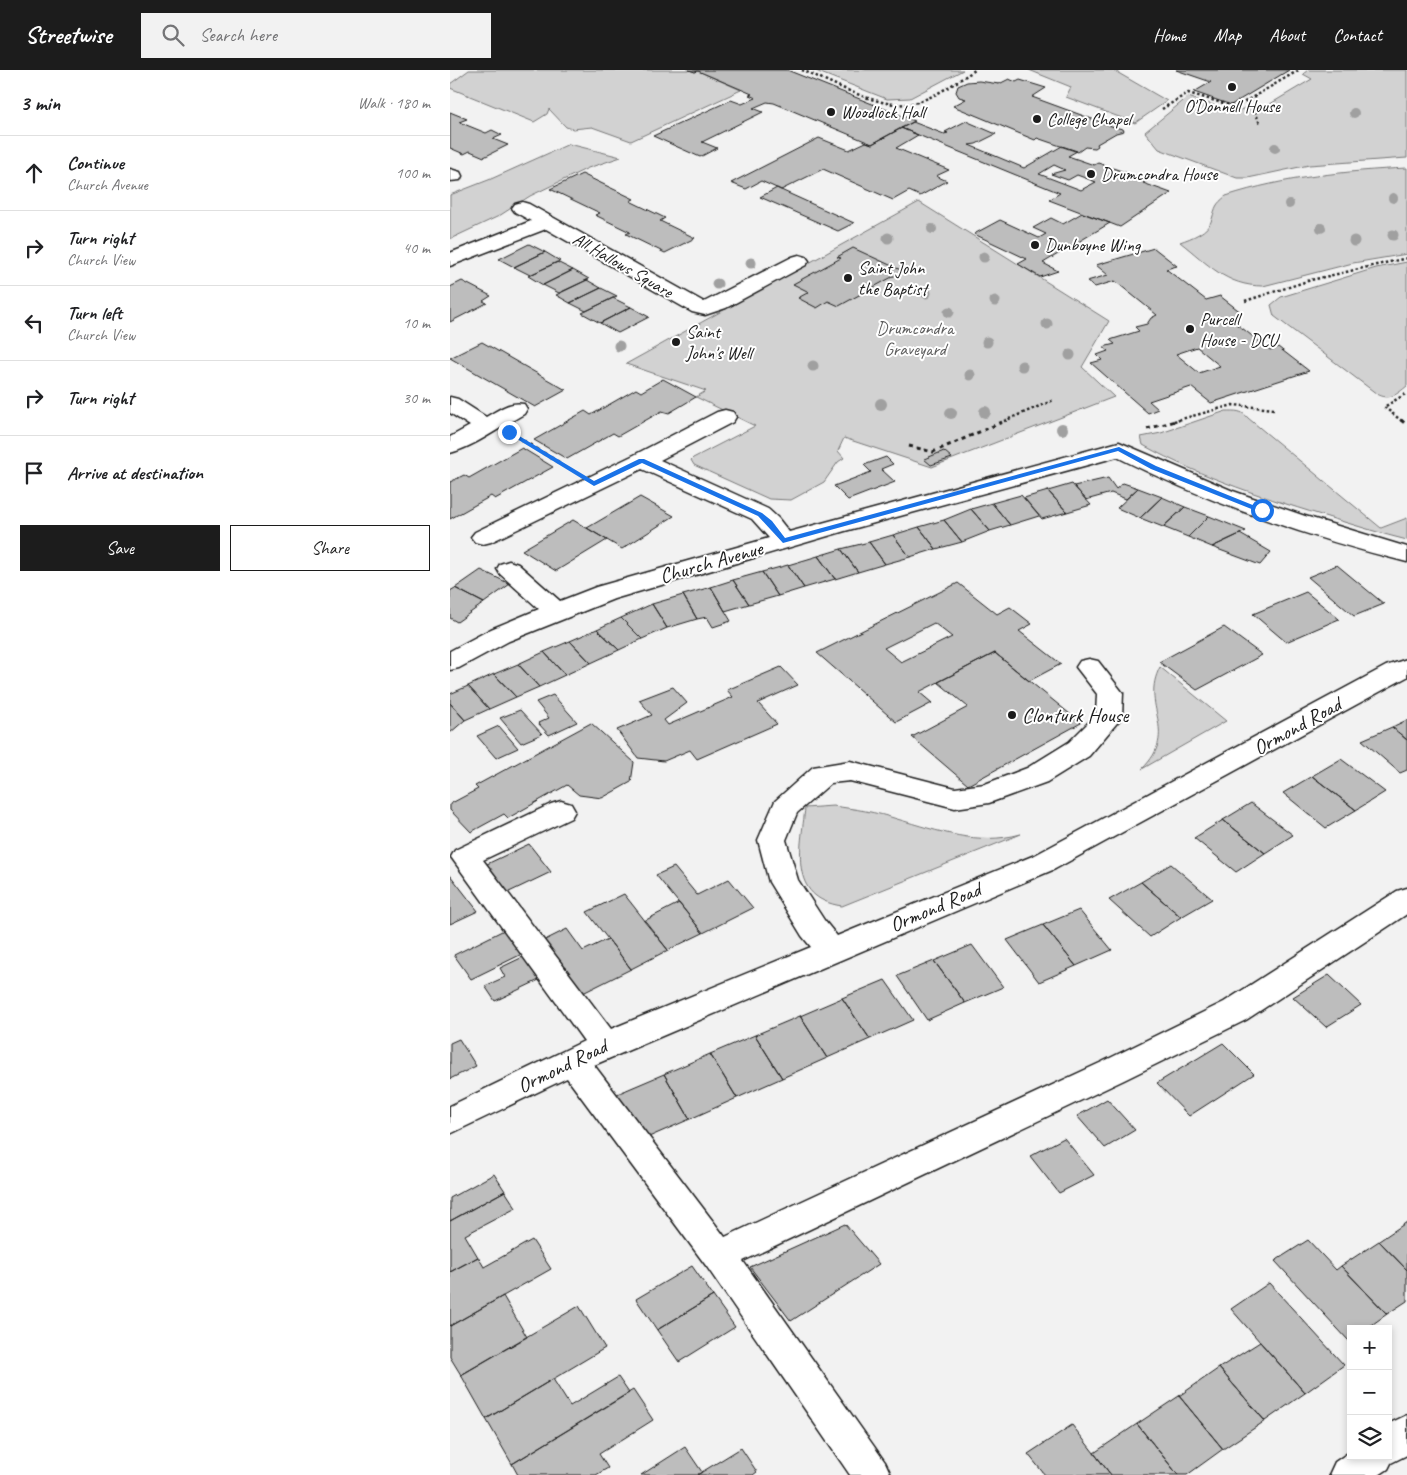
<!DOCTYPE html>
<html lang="en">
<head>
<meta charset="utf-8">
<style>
	:root { --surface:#fff; --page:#f2f2f2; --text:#202124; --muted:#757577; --line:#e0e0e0; --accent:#1c1c1c }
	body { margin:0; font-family:Caveat,sans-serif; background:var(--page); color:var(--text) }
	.controls { position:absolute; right:15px; bottom:15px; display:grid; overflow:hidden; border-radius:0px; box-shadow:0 2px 8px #0003 }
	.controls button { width:45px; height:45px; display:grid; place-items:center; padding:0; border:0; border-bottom:1px solid var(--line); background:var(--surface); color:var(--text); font:25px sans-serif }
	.stop { position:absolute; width:15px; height:15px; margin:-11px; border:4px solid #1a73e8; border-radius:50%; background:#fff }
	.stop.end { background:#1a73e8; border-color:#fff; box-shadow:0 1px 5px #0008 }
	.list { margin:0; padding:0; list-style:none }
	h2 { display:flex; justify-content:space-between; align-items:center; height:65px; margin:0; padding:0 20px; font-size:21px }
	h2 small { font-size:16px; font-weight:400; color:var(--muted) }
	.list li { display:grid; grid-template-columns:32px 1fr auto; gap:15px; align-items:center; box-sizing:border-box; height:75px; padding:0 20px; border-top:1px solid var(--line) }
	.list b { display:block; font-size:19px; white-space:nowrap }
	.list p { margin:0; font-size:16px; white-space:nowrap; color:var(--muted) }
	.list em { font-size:16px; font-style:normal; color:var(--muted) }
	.actions { display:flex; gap:10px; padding:15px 20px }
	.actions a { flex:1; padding:11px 0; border:1px solid var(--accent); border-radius:0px; text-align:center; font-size:18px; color:var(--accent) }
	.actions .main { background:var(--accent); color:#fff }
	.icon { flex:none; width:28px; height:28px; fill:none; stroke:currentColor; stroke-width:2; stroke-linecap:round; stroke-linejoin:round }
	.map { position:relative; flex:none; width:957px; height:1405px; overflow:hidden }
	header { display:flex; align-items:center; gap:30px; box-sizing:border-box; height:70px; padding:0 25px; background:var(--accent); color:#fff }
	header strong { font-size:24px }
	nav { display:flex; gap:28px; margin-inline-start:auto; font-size:18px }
	.search { width:350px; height:45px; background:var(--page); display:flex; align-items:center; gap:12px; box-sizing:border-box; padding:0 18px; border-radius:0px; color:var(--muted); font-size:19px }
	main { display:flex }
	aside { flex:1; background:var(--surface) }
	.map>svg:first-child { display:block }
	.green { fill:#d2d2d2; stroke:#777 }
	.building { fill:#bdbdbd; stroke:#1c1c1c; fill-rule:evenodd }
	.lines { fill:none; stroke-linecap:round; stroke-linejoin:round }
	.minor-casing { stroke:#1c1c1c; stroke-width:3 }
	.path-far1 { stroke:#1c1c1c; stroke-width:2.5; stroke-dasharray:2.5 2.5; stroke-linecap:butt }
	.path { stroke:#1c1c1c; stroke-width:3; stroke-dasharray:4 4; stroke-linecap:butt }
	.minor { fill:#fff; fill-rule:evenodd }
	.tree { fill:#a0a0a0 }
	.route { fill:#1a73e8 }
	.poi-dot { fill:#1c1c1c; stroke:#fff; stroke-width:2 }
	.labels { text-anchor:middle; stroke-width:4; stroke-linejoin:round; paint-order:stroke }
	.far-poi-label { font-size:18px; fill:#1c1c1c; stroke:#fff; text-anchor:start }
	.far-street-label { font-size:18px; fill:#1c1c1c; stroke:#fff }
	.far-park-label { font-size:18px; fill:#5c5c5c; stroke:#fff }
	.street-label { font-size:21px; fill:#1c1c1c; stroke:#fff }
	.poi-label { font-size:21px; fill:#1c1c1c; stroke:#fff; text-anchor:start }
</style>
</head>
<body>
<header>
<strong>Streetwise</strong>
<div class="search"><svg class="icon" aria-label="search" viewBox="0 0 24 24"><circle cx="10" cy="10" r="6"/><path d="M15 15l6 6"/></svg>Search here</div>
<nav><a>Home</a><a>Map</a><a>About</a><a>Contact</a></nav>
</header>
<main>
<aside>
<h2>3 min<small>Walk · 180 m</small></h2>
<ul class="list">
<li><svg class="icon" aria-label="ahead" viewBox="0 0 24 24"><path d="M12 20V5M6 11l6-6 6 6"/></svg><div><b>Continue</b><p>Church Avenue</p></div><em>100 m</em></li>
<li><svg class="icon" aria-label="right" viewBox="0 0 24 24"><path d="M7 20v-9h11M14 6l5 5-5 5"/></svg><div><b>Turn right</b><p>Church View</p></div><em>40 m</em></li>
<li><svg class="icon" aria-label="left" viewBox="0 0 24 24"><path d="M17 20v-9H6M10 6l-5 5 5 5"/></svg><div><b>Turn left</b><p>Church View</p></div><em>10 m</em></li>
<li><svg class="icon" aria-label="right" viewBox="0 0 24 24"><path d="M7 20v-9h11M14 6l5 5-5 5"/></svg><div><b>Turn right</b></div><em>30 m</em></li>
<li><svg class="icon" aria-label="arrive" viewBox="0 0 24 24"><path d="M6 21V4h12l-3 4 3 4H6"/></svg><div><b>Arrive at destination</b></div></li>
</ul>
<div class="actions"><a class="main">Save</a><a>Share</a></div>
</aside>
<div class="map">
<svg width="957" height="1405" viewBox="0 0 957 1405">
	<rect width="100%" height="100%" fill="#f2f2f2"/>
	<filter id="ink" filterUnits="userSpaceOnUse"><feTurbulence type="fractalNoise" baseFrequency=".02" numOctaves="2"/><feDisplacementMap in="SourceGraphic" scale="10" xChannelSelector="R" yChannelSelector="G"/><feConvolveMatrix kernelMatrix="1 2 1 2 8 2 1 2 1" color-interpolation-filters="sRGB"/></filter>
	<g filter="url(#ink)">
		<path class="green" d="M19,0H239L245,2L248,1L291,20L181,71L142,57L123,59L116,57L99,39L97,44L84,52L0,18V14Z
			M363,0H513L460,28L437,29Z
			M579,0H663L717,31L685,53L616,27L621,17Z
			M858,0H957V88L859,95L798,108H787L709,79L695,62L738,27L785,42L795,38L810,40L862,9L853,4Z
			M119,74L171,87L138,98L80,126L49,146L0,169V125L41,109Z
			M957,98V184L903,193L813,216C776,216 758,194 730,172C741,168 759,162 762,149C766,136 765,135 776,126C835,107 896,101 957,98Z
			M469,132L659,251L632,297L664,327L482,397L394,368L388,381L394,388L388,392L374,412L341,430L319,429L244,395L241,390L243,388L305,356L246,327L256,321L176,294Z
			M957,192V316C947,324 940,331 927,324L824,246L821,235L831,227L926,198Z
			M776,341C785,341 792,340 798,348L931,458L957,448V470C932,464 908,456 884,449C819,429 752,408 693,375L691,367L711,363Z
			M710,597L776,651L692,699C731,661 689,637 710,597Z
			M383,736C405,739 426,742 447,749C489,761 527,776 571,764L392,836C337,828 351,778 355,738Z"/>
		<path class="building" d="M239,0H337L465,51L422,74L324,33L317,32L303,38L313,42L252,72L267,78L250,87L203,66L281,30L292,34L306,28L299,25L302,24L248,1L245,2Z
			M726,0H839L781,35L744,22L761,12Z
			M559,9L566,12L570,10L596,18L582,27L664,57L673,59L674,61L666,63L647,74L648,76L645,78L635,77L628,82L587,68L585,70L503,36L516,29L509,27L506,22L508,16L517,12L529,11L549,14Z
			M0,42L17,49L9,52L36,63L42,60L52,65L43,69L58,75L34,87L20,81L14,84L0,78Z
			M516,51L546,64L526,74L519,75L574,98L612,76L627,81L618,86L644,95L648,93L698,110L693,113L721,123L670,157L599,130L610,123L451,58L463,52L494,64L498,63L495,62ZM604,95L615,100L601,104L618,110L627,105L646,112L631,120L589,104Z
			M451,58L468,65L446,78L499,100L486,106L497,111L470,126L459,121L443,130L373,99L331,120L311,111L296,119L281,113L369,68L399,80L416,72L422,74Z
			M132,104L184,129L180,131L215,148L210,151L245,168L215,183L176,164L180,162L145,145L150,143L100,119Z
			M327,118L331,120L404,153L388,161L310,127Z
			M632,143L660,153L593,193L608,201L590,207L568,194L577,189L524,164L550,150L589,168L596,164L583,158L601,148L613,154Z
			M79,174L95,182L64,197L49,189Z
			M403,178L453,201L389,236L378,231L367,238L348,228L359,222L343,214L391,188L387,187Z
			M704,178L727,196L716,199L756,230L770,226L792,243L778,247L820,280L828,277L859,301L761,333L741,317L699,331L708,339L698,343L641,293L652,290L647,285L658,281L653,277L665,274L660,270L689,261L685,257L697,254L701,248L707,245L665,211L645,217L637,211L658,205L646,195ZM747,277L770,296L749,303L726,284Z
			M95,182L110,191L80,205L64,197Z
			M107,192L123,200L93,215L78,206Z
			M123,200L139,209L109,223L93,215Z
			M137,210L151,218L120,233L106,225Z
			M12,211L41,226L33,231L37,233L0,252V217Z
			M151,218L167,226L136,241L120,233Z
			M163,228L181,237L150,253L132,243Z
			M181,237L199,247L168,263L150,253Z
			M32,272L116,320L85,337L0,288Z
			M213,309L246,327L219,343L212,341L168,366L163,363L117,389L84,370L135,341L141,345L186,319L191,322Z
			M72,378L103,397L45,429L41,426L0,449V412L14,405L19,408Z
			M494,381L502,388L481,395L474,389Z
			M436,387L443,394L431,399L445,412L398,430L384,416L421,402L414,395Z
			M658,408L666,419L673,413L688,418L676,429L661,423L636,430L624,416Z
			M622,414L641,435L617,442L598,421Z
			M688,418L712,427L690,448L667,438Z
			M598,421L617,442L592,449L574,428Z
			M571,425L589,446L560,455L542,433Z
			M190,427L224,446L172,479L137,458Z
			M712,427L735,437L713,457L690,448Z
			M542,433L560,455L540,461L521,439Z
			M735,437L759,446L738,467L713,457Z
			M521,439L540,461L512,472L494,450Z
			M759,446L796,461L762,477L738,467Z
			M123,450L157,470L106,501L72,480Z
			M494,450L512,472L486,479L469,457Z
			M469,457L486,479L460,487L443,465Z
			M790,464L821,482L810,495L762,477Z
			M443,465L460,487L435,494L419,472Z
			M419,472L435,494L408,502L391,479Z
			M391,479L408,502L385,509L368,486Z
			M368,486L385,509L354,518L338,495Z
			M338,495L354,518L328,526L312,502Z
			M887,495L934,534L904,546L858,507Z
			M31,500L60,514L34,533L5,518Z
			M312,502L328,526L299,534L283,510Z
			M283,510L299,534L275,541L261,517Z
			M508,513L547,544L560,537L582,554L569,561L611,594L579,611L545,583L469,622L482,633L446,652L367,583ZM484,553L502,567L451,592L434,578Z
			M261,517L275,541L281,551L263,557L257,547L247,549L233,525Z
			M5,518L34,533L7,552L0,548V521Z
			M856,522L889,549L836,572L803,544Z
			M233,525L247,549L217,558L202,534Z
			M202,534L217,558L192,569L171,548Z
			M171,548L192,569L169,580L147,559Z
			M774,557L812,585L747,620L709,592Z
			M147,559L169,580L141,593L120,571Z
			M120,571L141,593L115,605L94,582Z
			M94,582L115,605L89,617L68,594Z
			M545,583L631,653L518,715L462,667L518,637L488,612Z
			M68,594L89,617L66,627L44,604Z
			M331,597L348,615L308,633L327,654L247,689L240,680L214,691L188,688L167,660L202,645L189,630L223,617L237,633L214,650L218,655L283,627L277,620Z
			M44,604L66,627L39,639L18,616Z
			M18,616L39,639L15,650L0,633V624Z
			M103,625L127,652L99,665L88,653L99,648L86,632Z
			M0,633L15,650L0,663Z
			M70,640L92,664L71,673L50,648Z
			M957,650V670L942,657Z
			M141,653L184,692L181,712L152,728L129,725L117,715L58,748L54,744L21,762L0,740V734L28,719L25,716Z
			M49,656L68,678L46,688L27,666Z
			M942,657L957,670V700L950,703L912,670Z
			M891,689L935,722L906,740L862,706Z
			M862,706L906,740L876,758L833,723Z
			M801,733L843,765L815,783L773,750Z
			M773,750L815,783L786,802L744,768Z
			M79,774L101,802L57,823L35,795Z
			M721,794L762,829L731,847L691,812Z
			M224,797L247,825L279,809L303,838L253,863L206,805Z
			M0,805L28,841L0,854Z
			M691,812L731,847L700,867L659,830Z
			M174,824L218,880L181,899L137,842Z
			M229,833L253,863L218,880L194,851Z
			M629,840L662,880L626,896L593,855Z
			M593,855L626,896L589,912L557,870Z
			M117,859L133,881L158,869L181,899L125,927L87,874Z
			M54,860L72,884L21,909L4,885Z
			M522,875L553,917L515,933L484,891Z
			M73,887L89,910L45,931L35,916L55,907L50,898Z
			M484,891L515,933L477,950L447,906Z
			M879,905L911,935L876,957L843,927Z
			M435,910L463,950L420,969L392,928Z
			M392,928L420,969L377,988L350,946Z
			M350,946L377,988L332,1008L305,965Z
			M305,965L332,1008L287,1028L260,984Z
			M9,969L26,996L0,1009V973Z
			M773,973L804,1004L739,1046L707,1013Z
			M260,984L287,1028L240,1049L214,1004Z
			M214,1004L240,1049L192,1070L167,1024Z
			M657,1029L685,1060L655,1078L627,1046Z
			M614,1068L644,1105L609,1123L580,1086Z
			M44,1104L55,1121L0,1151V1128Z
			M55,1121L66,1138L15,1165L28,1187L0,1202V1151Z
			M957,1152V1200L929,1171Z
			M395,1154L429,1194L341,1251L300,1197Z
			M82,1170L101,1199L0,1256V1202L28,1187L34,1197Z
			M858,1170L886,1200L891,1196L937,1244L916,1259H901V1269L899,1271L825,1191Z
			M929,1171L957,1200V1231L937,1244L891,1196Z
			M242,1196L263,1226L207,1260L186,1229Z
			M819,1213L894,1295L855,1323L781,1239Z
			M53,1226L77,1267L11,1305L0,1287V1256Z
			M263,1226L285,1257L229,1292L207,1260Z
			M129,1236L155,1278L36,1349L11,1305Z
			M810,1272L855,1323L815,1351L769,1298Z
			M769,1298L815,1351L773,1379L729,1326Z
			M168,1307L179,1323L62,1394L36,1349L103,1309L120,1336Z
			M183,1320L203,1350L149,1384L158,1398L146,1405H68L62,1394Z
			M729,1326L773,1379L737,1405H728L687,1354Z
			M687,1354L728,1405H661L644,1383Z
			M622,1355L644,1383L661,1405H595L578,1384Z
			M235,1377L252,1402L247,1405H191Z
			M291,1378L307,1402L303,1405H247Z"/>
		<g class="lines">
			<g class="minor-casing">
				<path id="minor" d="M0,99L10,102L12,106L10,110L0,111Z
					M72,132L79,134L254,232L342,187L349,185L356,187L359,191L356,195L276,238L255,245L242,242L96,159L0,196V183L81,151L65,142L62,138L65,134Z
					M0,327L8,329L36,347C49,340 59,331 74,334L77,339L74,344C52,356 24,377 0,383V367L20,356L0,343Z
					M275,340L283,342L286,347L283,352L210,390L318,439L328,448L339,462L669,372L783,421L855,446L957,477V492C858,467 758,433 667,387L395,461L164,529L59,571L9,598L0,600V581L41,559L89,539L50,504L47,499L50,494L59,491L68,494L110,531L146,517L319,468L302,449L192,399L41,472L33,474L25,472L21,467L25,462L184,385L267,342Z
					M639,589L648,591L673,623L672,647L639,686L597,712L539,733L505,738L400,711L381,713L347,743L336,770L348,810L374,850L387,866L585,785L936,596L957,589V607L605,799L144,995L275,1167L652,992L774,932L947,821L957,818V844L796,950L674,1010L293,1191L435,1392L441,1405H400L257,1197L117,1008L0,1064V1036L134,971L1,787L5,780L101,734L111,731L121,734L125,741L121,748L33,790L161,959L361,877L352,866L319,812L308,770L325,731L363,697L400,691L505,718L535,714L577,698L619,672L646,645L647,624L626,597L630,591Z
					M957,1345V1385L941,1393L938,1399L929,1405H879L885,1392L901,1381V1386H938V1354Z"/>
			</g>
			<path class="path-far1" d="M352,0C382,12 431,41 464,33C486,27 506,12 525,0
				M805,26V41L810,54
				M712,39L738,23L786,37L849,0
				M795,231L861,210L957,188
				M554,351L604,330
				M724,351L783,335L824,339
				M952,351L934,337L957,323"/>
			<path class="path" d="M951,350L957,355
				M697,359L729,350
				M72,370L113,395
				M459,376L483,382L557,350"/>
			<use href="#minor" class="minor"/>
		</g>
		<g class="tree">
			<circle cx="904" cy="43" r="5"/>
			<circle cx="825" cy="78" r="5"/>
			<circle cx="943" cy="128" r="5"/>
			<circle cx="839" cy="134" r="5"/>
			<circle cx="871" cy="158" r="5"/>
			<circle cx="482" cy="159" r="5"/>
			<circle cx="943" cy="165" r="5.5"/>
			<circle cx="438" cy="168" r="5.5"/>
			<circle cx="904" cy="171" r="5.5"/>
			<circle cx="534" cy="187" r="5.5"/>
			<circle cx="301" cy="193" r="5.5"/>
			<circle cx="267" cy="214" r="5.5"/>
			<circle cx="476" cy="223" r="5.5"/>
			<circle cx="545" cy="231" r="5.5"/>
			<circle cx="499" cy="242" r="5.5"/>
			<circle cx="597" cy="254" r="5.5"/>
			<circle cx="537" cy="272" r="5.5"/>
			<circle cx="169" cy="276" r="5.5"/>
			<circle cx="620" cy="285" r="5.5"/>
			<circle cx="363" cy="296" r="5.5"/>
			<circle cx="572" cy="296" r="5.5"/>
			<circle cx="520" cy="305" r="5.5"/>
			<circle cx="431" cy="334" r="6"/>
			<circle cx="535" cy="342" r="6"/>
			<circle cx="501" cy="343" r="6"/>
			<circle cx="612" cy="359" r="6"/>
		</g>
	</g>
	<path class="route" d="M57,361H61L144,411L189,389H194L312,443L322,451L335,468L669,377L706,396L815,440L809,442L701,399L668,381L333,473L308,446L192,393L144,416L57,363Z"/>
	<g class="poi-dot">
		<circle cx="782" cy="17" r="5"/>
		<circle cx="381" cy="42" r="5"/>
		<circle cx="587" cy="49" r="5"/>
		<circle cx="641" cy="104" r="5"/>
		<circle cx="585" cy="175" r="5"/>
		<circle cx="398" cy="208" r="5"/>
		<circle cx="740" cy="259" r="5"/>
		<circle cx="226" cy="272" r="5"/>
		<circle cx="562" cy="645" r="5"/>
	</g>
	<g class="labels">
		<g class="far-poi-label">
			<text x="782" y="42" text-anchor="middle">O'Donnell House</text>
			<text x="391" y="48">Woodlock Hall</text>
			<text x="597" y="55">College Chapel</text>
			<text x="651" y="110">Drumcondra House</text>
			<text x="595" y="181">Dunboyne Wing</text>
			<text x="408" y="204">Saint John<tspan x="408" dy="21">the Baptist</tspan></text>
			<text x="750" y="255">Purcell<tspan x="750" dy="21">House - DCU</tspan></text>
			<text x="236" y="268">Saint<tspan x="236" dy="21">John's Well</tspan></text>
		</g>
		<g class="far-street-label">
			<text transform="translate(173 195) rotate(30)" y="6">All Hallows Square</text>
		</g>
		<g class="far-park-label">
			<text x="465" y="264">Drumcondra<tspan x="465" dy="21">Graveyard</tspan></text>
		</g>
		<g class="street-label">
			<text transform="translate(261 492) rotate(-16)" y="7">Church Avenue</text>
			<text transform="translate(847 656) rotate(-29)" y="7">Ormond Road</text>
			<text transform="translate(485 837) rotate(-23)" y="7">Ormond Road</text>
			<text transform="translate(112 996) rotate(-26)" y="7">Ormond Road</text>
		</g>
		<g class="poi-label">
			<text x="572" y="652">Clonturk House</text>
		</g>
	</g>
</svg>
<div class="controls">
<button>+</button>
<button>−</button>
<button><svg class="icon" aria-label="layers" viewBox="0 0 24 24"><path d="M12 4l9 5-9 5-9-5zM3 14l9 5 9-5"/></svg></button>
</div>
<div class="stop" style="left:812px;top:440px"></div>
<div class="stop end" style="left:59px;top:362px"></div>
</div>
</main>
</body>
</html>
